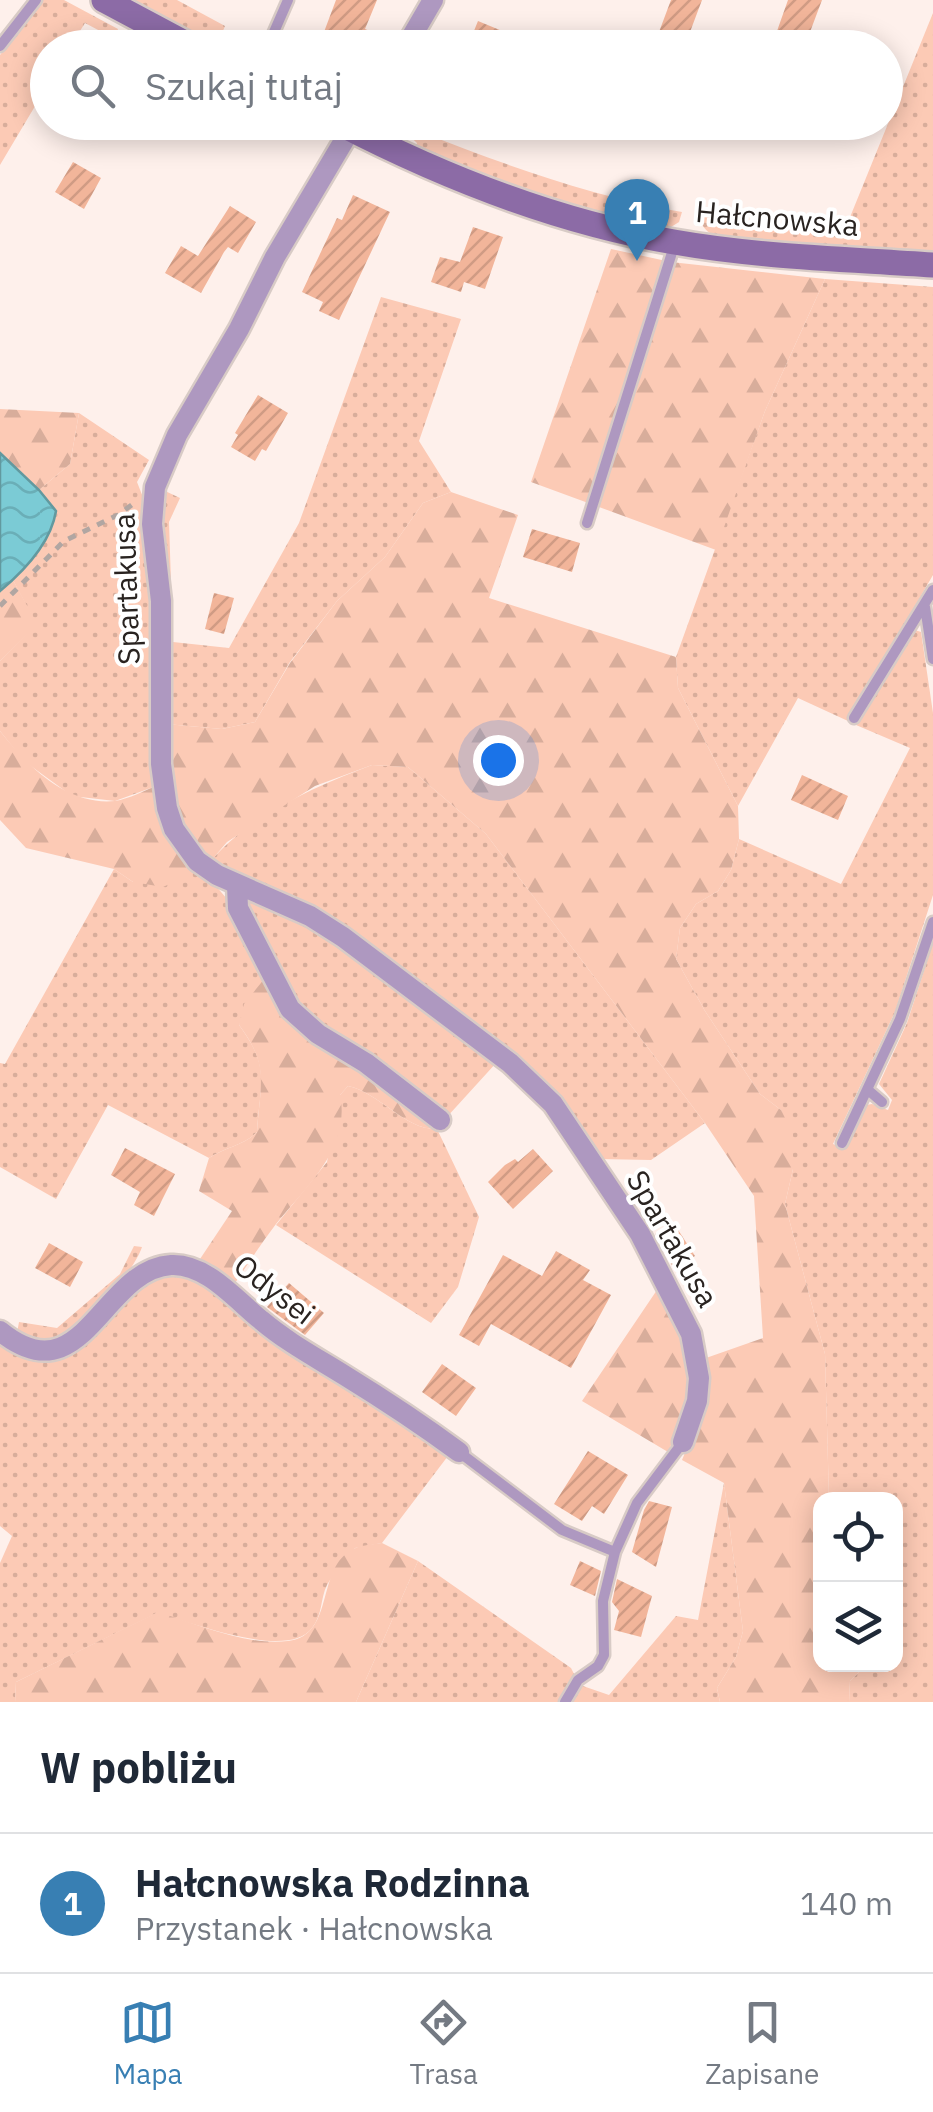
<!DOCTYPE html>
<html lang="pl">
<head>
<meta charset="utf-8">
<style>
	:root { --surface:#fff; --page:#f2f2f3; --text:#1f2937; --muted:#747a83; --line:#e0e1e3; --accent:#387fb3 }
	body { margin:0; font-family:"IBM Plex Sans",sans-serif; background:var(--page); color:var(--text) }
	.controls { position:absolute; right:30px; bottom:30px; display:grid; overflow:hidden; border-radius:20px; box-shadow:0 5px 25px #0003 }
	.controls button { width:90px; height:90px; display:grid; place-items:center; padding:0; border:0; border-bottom:2px solid var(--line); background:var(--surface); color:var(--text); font:50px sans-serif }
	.you { position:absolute; left:498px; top:760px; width:35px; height:35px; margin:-25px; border:8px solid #fff; border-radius:50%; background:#1a73e8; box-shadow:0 0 0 15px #1a73e833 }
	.badge { display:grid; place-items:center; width:65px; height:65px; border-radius:50%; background:var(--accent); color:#fff; font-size:32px; font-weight:700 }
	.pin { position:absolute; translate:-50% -82px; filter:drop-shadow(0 2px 5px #0008) }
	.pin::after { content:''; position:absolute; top:52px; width:35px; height:30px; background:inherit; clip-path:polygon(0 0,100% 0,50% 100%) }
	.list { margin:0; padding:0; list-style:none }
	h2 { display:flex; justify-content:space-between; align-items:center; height:130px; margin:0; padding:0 40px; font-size:42px }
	h2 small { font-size:32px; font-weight:400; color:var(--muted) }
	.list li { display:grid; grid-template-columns:65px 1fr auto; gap:30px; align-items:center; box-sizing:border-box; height:140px; padding:0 40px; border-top:2px solid var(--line) }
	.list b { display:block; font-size:38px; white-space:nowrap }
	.list p { margin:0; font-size:32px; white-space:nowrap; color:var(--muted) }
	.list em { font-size:32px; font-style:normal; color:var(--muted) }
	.icon { flex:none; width:55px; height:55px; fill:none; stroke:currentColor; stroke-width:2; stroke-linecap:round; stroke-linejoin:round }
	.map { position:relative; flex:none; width:933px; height:1702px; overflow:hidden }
	.search { position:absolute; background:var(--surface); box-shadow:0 5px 25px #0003; left:30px; right:30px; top:30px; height:110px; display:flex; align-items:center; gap:25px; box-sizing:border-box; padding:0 35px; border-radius:55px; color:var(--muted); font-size:38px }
	.sheet { height:270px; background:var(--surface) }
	nav { display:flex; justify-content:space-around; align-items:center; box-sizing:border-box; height:140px; border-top:2px solid var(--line); background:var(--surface); font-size:28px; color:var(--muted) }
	nav a { display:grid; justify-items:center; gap:5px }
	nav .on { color:var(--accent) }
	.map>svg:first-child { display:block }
	.grass { fill:url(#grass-dots) }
	.forest { fill:url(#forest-firs) }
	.water { fill:url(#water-waves); stroke:#62999f; stroke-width:2.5 }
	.building { fill:url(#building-hatch) }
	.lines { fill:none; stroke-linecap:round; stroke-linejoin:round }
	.lane-casing { stroke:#d8cbc6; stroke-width:15 }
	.street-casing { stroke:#d8cbc6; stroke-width:25 }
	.secondary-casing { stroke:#d8cbc6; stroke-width:30 }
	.path { stroke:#b1a6a2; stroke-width:5; stroke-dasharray:8 8; stroke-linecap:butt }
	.lane { stroke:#ae98c0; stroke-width:10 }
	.street { stroke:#ae98c0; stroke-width:20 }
	.secondary { stroke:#8c6ba6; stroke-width:25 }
	.labels { text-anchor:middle; stroke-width:8; stroke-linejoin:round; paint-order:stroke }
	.street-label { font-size:30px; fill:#292320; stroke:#fff }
</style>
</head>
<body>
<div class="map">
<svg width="933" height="1702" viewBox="0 0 933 1702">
	<defs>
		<pattern id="grass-dots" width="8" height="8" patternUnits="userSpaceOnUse" patternTransform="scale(2.5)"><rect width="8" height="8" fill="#fccab5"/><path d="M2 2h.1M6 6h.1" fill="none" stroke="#d8ad9b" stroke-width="1.8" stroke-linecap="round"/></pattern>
		<pattern id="forest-firs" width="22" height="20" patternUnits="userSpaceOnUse" patternTransform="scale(2.5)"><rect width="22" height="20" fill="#fccab5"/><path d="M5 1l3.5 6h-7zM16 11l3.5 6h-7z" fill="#d8ad9b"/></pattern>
		<pattern id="water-waves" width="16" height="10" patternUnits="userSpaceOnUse" patternTransform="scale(2.5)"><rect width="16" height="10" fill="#7bcbd5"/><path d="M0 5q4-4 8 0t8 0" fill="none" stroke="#6aaeb7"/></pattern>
		<pattern id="building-hatch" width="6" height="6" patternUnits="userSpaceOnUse" patternTransform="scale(2.5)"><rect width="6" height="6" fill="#f2b59a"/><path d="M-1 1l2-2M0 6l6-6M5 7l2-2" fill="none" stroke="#d09b84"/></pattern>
	</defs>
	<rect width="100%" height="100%" fill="#fef0eb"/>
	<path class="grass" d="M43,0H64L118,29L115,39L85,23L70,47L48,48L47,86L0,165V55Z
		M129,0H177L225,26L218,43L213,45Z
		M933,13V253L732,238C711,236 705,234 697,214L753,223L846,227Z
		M401,123H415L419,131C505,165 590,196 682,212L679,222L671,227C582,212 498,183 416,146L417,143L404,131Z
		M825,279L933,287V575L848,721L798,698L738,806L678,688L676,657L765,411Z
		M381,297L461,319L419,441L451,492L423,503L385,557L337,601L290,662L255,722L222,729L166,724L160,549L163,490L180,498L169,522L173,642L229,648L299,523Z
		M79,413L149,460L137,482L146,505L154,579L159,785L115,801L72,796L24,761L0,731V661L36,624L13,580L36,551L48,500L39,490L70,464Z
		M915,630L921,632L933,713V895L895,1012L833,1144L845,1149L866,1105L872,1104L888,1110L892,1100L879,1084L907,1023L933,943V1702H849L850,1681L866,1665L896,1664V1500L829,1499L825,1354L785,1204L793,1169L781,1110L760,1094L705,1011L676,959L680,928L696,904L718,891L731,870L739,839L841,884L910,748L856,725Z
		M372,765L408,767L486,834L705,1123L651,1160L598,1159L468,1024L209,863C249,815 314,787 372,765Z
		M114,869L133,882L201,869L228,900L265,978L239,1025C271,1068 260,1082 257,1132C243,1146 225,1147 209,1158L108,1105L56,1199L0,1167V1063L5,1064Z
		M248,899L307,920L497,1062L446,1118L306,1018L245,906Z
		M348,1086C380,1093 405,1130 437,1129L479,1217L458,1287L431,1323L276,1225L327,1162L340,1095Z
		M134,1246L142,1247C133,1275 71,1346 39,1343C33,1342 24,1336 17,1333L19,1322L57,1328L120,1274Z
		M163,1274L193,1276L451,1452L382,1543L355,1548C346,1560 334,1572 327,1585C320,1599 323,1614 312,1628C288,1661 191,1622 157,1613L16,1682L15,1702H0V1563L12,1536L0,1526V1339C27,1347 55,1363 80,1347L134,1288Z
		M724,1483L743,1631L736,1657L717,1688L720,1702H570L580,1685L609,1695L676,1616L698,1620Z
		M418,1561L571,1668L575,1676L560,1702H356Z"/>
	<path class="forest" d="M611,249L671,262L825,279L765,411L716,550L531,482Z
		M0,409L79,413L70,464L39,490L0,453Z
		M451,492L518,515L489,598L676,657L678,688L738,806L739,839L731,870L718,891L696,904L680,928L676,959L705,1011L760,1094L781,1110L793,1134V1169L785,1204L825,1354L829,1499L820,1500V1664L866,1665L850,1681L849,1702H720L717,1688L736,1657L743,1631L724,1483L682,1460L704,1406L706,1358L763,1338L754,1196L705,1123L486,834L408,767L372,765L315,786L227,842L209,863L178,826L166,724L222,729L255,722L290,663L337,601L385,557L423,503Z
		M13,580L37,624L0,661V591Z
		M0,731C27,765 66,806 115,801C129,799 145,790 159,785L201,869L163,887L133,882L114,869L26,848L0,820Z
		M265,978L439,1125L437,1129C405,1130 380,1093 348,1086L340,1095C351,1148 306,1187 276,1224C260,1245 246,1267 231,1289L196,1265L232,1211L199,1191L209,1158C225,1147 243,1146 257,1132C260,1084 270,1066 239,1025L244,1004Z
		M659,1287C696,1354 701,1382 668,1452L582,1401Z
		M382,1543L418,1561L356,1702H15L16,1682L158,1612C198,1624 245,1646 288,1641C338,1635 313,1563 358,1547C365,1545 374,1544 382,1543Z"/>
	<path class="water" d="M0,453L39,490L56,511C51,542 24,571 0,591Z"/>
	<path class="building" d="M336,0H377L365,29L372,32L366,48H318Z
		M671,0H702L684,48H653Z
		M788,0H822L804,48H771Z
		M478,21L541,47V48H467Z
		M73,162L101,178L84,209L55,192Z
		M353,195L390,212L339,320L319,311L323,302L302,292L337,218L342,220Z
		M230,206L256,222L238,253L228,247L224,252L201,293L165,273L181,246L198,256Z
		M473,227L503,237L485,289L464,282L461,292L431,282L440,257L460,262Z
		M258,395L288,413L266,451L262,449L255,461L231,447L238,435L235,433Z
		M532,529L580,543L572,572L523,557Z
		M214,593L234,598L224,634L205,629Z
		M802,775L848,796L838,820L791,800Z
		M125,1148L175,1174L154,1216L134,1205L140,1192L111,1175Z
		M533,1149L553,1171L513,1209L488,1182L505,1165L515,1159L518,1162Z
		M673,1222L695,1256L674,1269L655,1234Z
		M49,1243L83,1262L70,1287L35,1268Z
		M556,1251L590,1270L583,1280L611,1295L571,1368L491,1324L479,1346L459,1335L503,1255L542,1276Z
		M289,1283L324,1313L305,1335L267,1307Z
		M442,1364L476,1388L456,1416L422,1392Z
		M588,1451L628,1475L604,1514L592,1506L582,1521L554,1504Z
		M649,1501L672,1507L656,1567L632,1552L644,1510Z
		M580,1561L601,1571L595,1596L570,1585Z
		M617,1579L652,1596L641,1637L614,1630L619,1611L612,1602Z"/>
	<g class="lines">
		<g class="lane-casing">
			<path id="lane" d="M0,46L36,0
				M267,48L288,0
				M587,523L675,243
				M925,607L933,659
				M854,718L933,590
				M868,1090L882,1102
				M842,1143L900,1019L933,922
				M459,1452L562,1530L615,1552L603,1601L604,1655L598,1666L578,1680L565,1702
				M615,1552L637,1503L683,1442"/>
		</g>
		<g class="street-casing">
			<path id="street" d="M405,48L433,0
				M355,122L275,257L239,329L177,435L155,487L152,524L161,601V764L167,808L174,829L197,861L217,875L310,916L343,937L510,1063L553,1104L640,1234L691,1334L699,1378L697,1401L683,1442
				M237,885L238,908L290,1009L318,1034L366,1063L440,1120
				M0,1331C83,1399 102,1269 171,1265C206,1263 236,1300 261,1320C287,1342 315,1357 344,1375C383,1399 421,1424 459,1452"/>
		</g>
		<g class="secondary-casing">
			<path id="secondary" d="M104,0L194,48
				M337,122C443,177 556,222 674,242C759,257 847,259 933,265"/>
		</g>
		<path class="path" d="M0,606L64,541L118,515L133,504"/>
		<use href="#lane" class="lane"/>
		<use href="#street" class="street"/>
		<use href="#secondary" class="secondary"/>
	</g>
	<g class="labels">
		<g class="street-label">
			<text transform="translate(777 219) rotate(5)" y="10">Hałcnowska</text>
			<text transform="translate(127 589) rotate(-92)" y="10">Spartakusa</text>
			<text transform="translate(672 1239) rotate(60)" y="10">Spartakusa</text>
			<text transform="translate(274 1290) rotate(38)" y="10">Odysei</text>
		</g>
	</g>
</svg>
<div class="controls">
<button><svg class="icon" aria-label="locate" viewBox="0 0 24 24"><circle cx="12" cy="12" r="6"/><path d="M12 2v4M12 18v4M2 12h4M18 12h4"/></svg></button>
<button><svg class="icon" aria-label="layers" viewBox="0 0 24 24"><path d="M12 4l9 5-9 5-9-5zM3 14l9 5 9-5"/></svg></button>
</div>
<div class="you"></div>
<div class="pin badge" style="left:637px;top:261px">1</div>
<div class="search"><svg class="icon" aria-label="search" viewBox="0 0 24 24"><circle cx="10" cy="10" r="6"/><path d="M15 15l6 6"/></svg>Szukaj tutaj</div>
</div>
<section class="sheet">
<h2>W pobliżu<small></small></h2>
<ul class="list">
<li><span class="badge">1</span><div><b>Hałcnowska Rodzinna</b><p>Przystanek · Hałcnowska</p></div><em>140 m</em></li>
</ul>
</section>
<nav>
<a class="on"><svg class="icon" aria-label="map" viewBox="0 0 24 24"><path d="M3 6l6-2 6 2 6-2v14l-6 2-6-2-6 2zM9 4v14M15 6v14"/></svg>Mapa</a>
<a><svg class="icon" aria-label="directions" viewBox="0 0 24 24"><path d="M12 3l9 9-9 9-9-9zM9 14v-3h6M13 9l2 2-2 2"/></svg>Trasa</a>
<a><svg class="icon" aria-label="saved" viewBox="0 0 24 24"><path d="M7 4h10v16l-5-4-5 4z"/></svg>Zapisane</a>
</nav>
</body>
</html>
